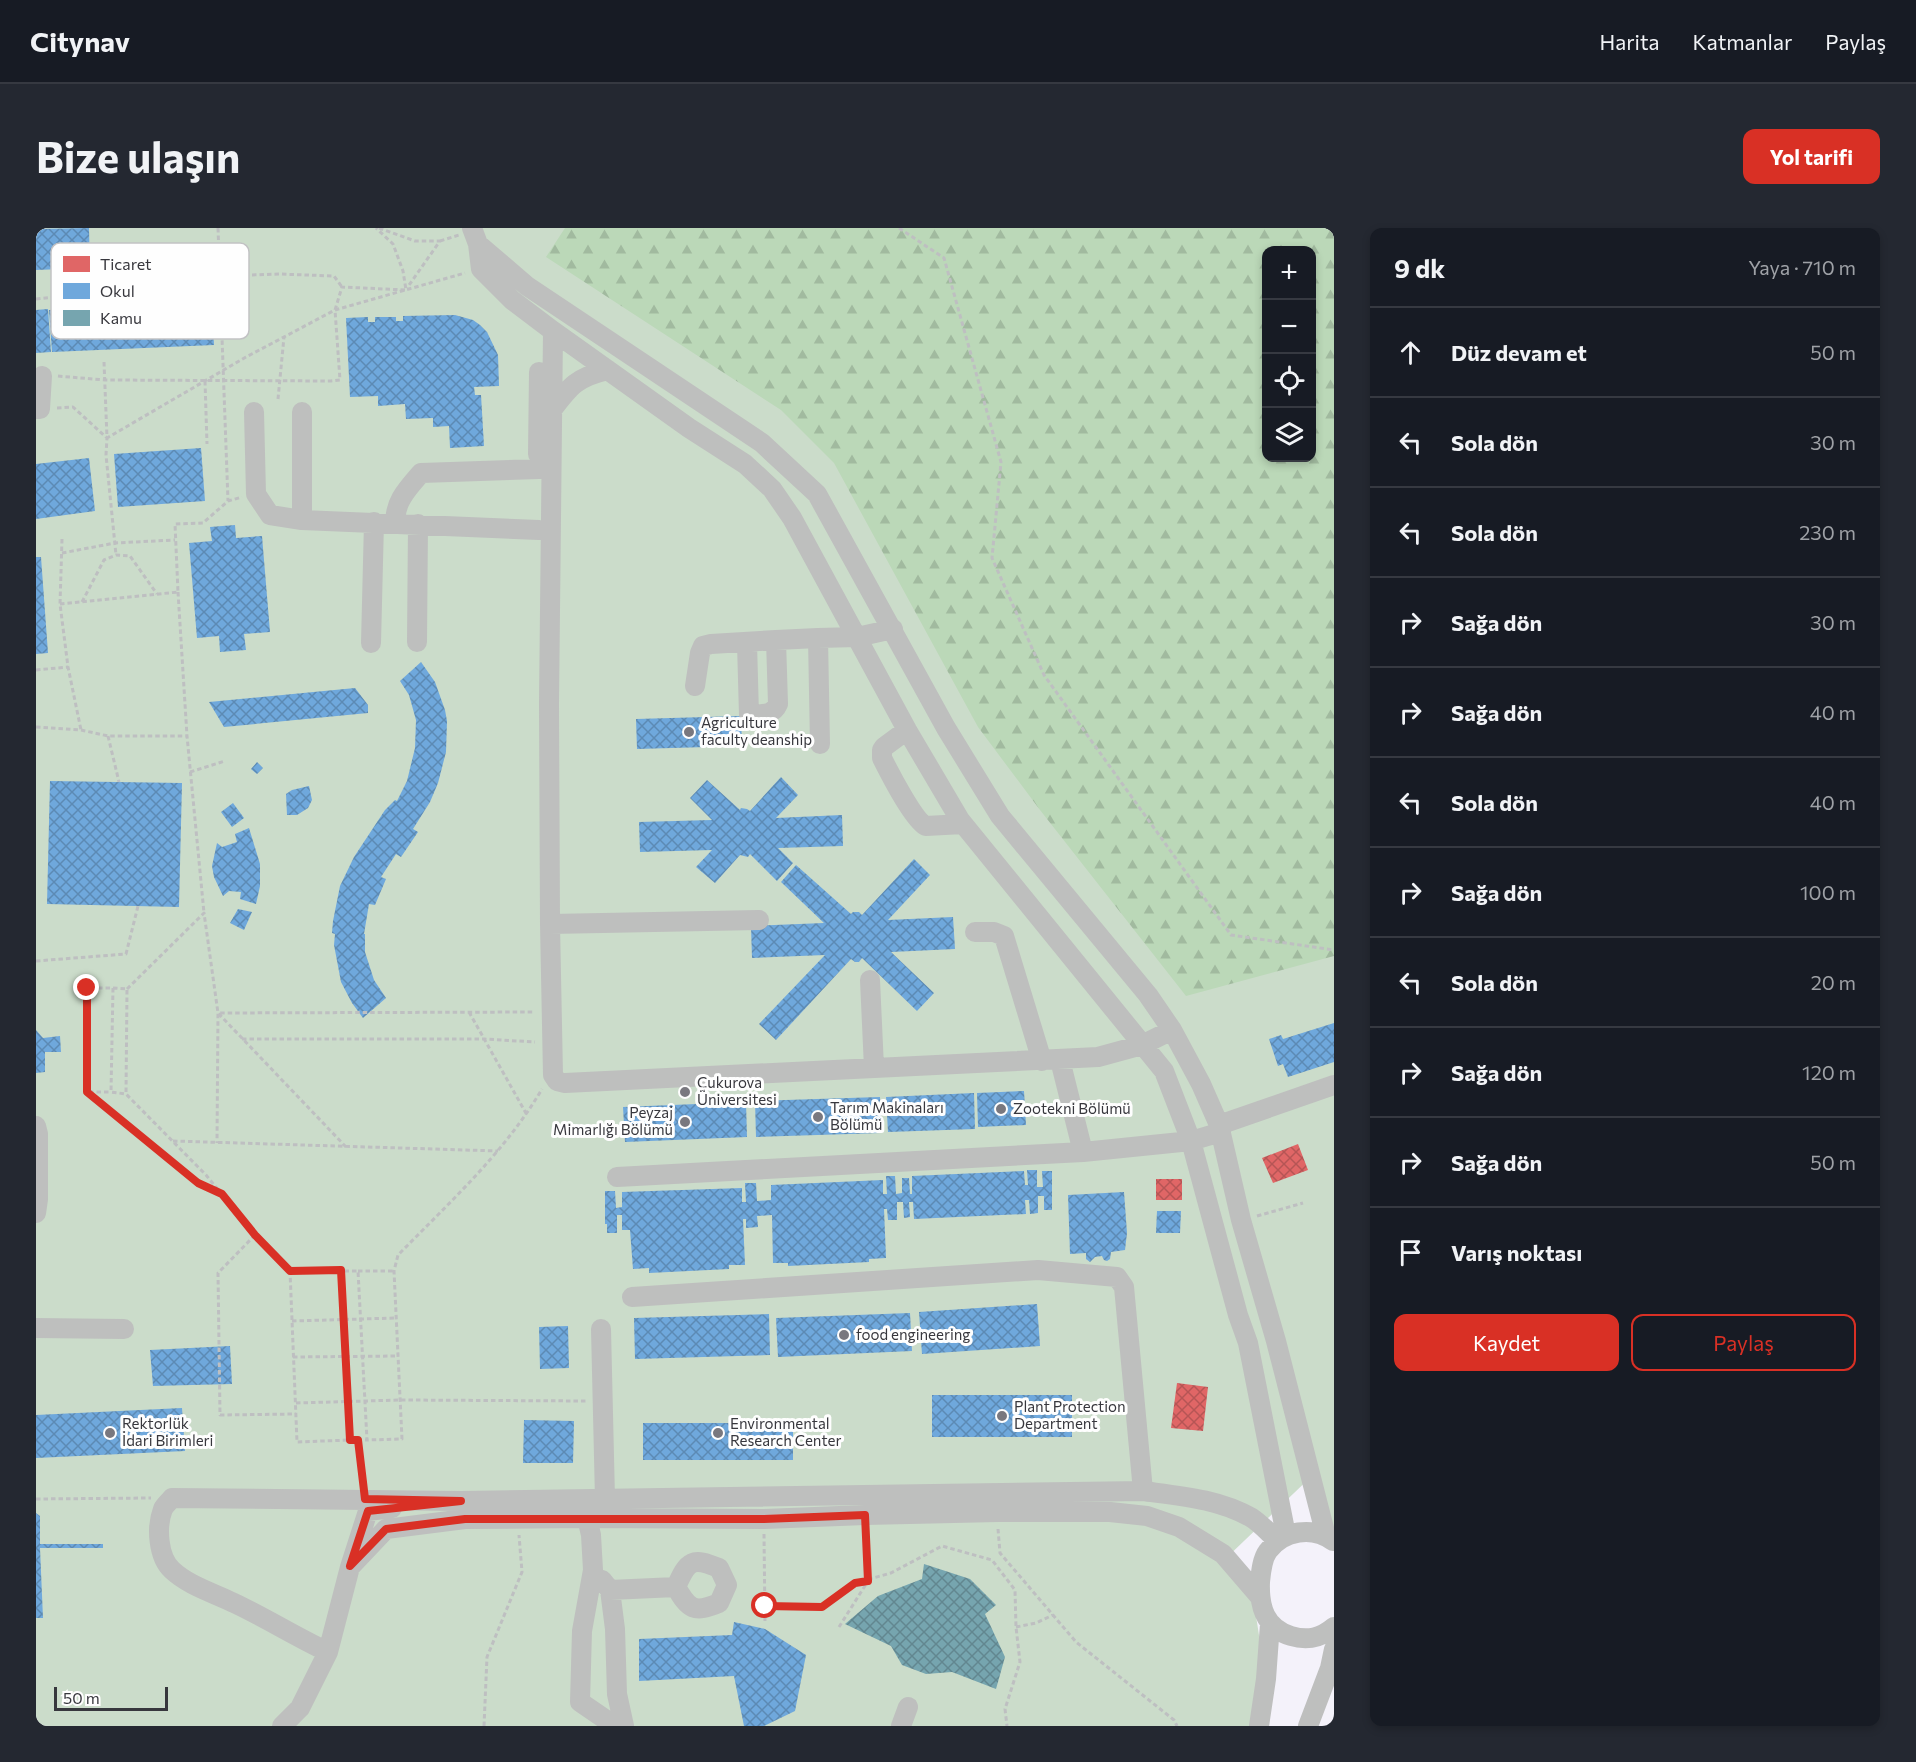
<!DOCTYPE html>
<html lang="tr">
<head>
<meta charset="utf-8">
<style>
	:root { --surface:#171b24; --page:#242831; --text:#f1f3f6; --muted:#9ea1a6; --line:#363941; --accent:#d93025 }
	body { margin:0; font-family:Commissioner,sans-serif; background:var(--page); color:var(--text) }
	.controls { position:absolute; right:18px; top:18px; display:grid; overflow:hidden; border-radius:12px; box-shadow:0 3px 9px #0003 }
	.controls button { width:54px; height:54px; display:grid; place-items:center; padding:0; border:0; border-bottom:2px solid var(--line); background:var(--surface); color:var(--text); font:30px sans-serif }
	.scale { position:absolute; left:18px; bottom:15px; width:114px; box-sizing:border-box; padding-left:6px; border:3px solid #37373d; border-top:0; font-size:16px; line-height:21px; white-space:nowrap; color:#37373d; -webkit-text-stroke:4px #fefefe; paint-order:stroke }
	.stop { position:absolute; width:18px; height:18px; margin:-14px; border:4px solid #d93025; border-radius:50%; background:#fff }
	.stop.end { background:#d93025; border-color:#fff; box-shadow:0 2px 6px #0008 }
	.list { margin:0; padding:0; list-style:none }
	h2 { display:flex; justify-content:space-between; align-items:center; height:78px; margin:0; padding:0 24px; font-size:26px }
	h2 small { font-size:20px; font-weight:400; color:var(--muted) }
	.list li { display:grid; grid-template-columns:39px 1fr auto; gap:18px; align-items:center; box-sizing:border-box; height:90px; padding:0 24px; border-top:2px solid var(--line) }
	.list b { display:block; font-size:22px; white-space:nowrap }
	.list em { font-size:20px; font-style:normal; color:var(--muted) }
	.actions { display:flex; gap:12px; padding:18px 24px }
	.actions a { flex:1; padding:14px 0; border:2px solid var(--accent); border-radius:12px; text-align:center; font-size:21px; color:var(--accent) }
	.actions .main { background:var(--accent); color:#fff }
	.icon { flex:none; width:33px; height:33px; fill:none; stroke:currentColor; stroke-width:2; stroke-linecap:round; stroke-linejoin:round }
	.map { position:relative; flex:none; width:1298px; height:1498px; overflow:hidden; border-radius:12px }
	header { display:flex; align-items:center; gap:36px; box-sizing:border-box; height:84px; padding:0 30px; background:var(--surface); border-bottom:2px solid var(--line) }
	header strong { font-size:28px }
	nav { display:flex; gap:33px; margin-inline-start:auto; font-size:21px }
	.intro { display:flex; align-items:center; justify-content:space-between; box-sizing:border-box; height:144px; padding:0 36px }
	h1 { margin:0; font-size:42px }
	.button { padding:15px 27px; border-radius:12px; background:var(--accent); color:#fff; font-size:21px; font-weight:700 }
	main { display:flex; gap:36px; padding:0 36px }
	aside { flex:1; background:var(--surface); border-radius:12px; box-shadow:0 3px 9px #0003 }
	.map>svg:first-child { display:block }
	.green { fill:#cbdcca; fill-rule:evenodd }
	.forest { fill:url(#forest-firs); fill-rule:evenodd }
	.shops { fill:url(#shops-cross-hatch) }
	.schools { fill:url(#schools-cross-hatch) }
	.public { fill:url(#public-cross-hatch) }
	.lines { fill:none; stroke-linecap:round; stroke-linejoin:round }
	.path { stroke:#bebfc1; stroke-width:3; stroke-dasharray:4.5 3; stroke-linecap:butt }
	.minor { stroke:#bebfbe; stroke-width:20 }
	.route { stroke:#d93025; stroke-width:8 }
	.poi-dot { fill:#79787f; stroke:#fefefe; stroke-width:2 }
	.labels { text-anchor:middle; stroke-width:6; stroke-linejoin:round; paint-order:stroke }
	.poi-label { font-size:15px; fill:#37373d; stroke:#fefefe; text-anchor:start }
	.key { fill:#fefefe; stroke:#c2c2c4; stroke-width:1.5 }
	.key-label { font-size:16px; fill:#37373d }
</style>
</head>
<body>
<header>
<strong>Citynav</strong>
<nav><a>Harita</a><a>Katmanlar</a><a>Paylaş</a></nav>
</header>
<div class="intro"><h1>Bize ulaşın</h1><a class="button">Yol tarifi</a></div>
<main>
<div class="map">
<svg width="1298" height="1498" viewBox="0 0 1298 1498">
	<defs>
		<pattern id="forest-firs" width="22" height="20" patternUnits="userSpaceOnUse" patternTransform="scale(1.5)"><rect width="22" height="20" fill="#bbd8b8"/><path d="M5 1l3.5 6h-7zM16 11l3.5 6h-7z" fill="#a1ba9f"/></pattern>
		<pattern id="shops-cross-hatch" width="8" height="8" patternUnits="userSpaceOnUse" patternTransform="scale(1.5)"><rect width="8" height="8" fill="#e06666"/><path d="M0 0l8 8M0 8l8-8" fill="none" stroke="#b65555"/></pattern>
		<pattern id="schools-cross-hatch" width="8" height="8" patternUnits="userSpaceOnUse" patternTransform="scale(1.5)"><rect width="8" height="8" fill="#6fa8dc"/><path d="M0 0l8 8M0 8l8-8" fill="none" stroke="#5c8ab4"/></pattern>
		<pattern id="public-cross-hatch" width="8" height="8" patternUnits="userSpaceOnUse" patternTransform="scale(1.5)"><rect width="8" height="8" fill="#76a5af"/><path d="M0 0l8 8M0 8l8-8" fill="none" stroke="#628790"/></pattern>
	</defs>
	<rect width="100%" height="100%" fill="#f4f2fa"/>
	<path class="green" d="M0,0H1298V1303L1281,1243L1184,1336L1218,1375L1227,1433L1219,1498H0ZM1230,22H1276V230H1230Z"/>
	<path class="forest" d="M529,0H1298V728L1150,768L1004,582L942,499L798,235L745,182L510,29ZM1276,22V230H1230V22Z"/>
	<path class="shops" d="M1262,916L1272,942L1237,955L1226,930Z
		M1120,951H1146V972H1120Z
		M1141,1155L1172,1159L1167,1203L1135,1200Z"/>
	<path class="schools" d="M53,0L54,40L0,42V1Z
		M176,74L178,117L16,124L13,82L70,79L71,102V80Z
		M12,81L15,124L0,125V82Z
		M419,87L437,92L444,97L451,104L462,127L463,158L438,159L439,167H445L448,218L414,220L413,198L397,199V190L370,191L369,176L342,178V168L314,169L310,90L332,89V94H339V89H360V93H367V88Z
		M165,220L169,273L82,279L78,226Z
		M53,230L59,283L0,291V236Z
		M199,297L200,310L226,308L234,404L208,406L210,422L184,424L183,408L161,410L153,315L176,313L174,299Z
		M0,329H5L12,425L0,426Z
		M385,434L399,454L409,482L411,493L410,524L402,555L394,574L377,601L382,604L365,629L360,626L345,649L350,651L339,677L333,676L328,706H329V724L338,752L350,770L327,790L316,775L305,754L298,717L299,706L296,705L297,693L304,658L318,629L349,582L359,572L361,573L371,553L379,520L380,492L373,467L364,453Z
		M319,460L332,477V485L188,499L173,474Z
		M705,488L706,518L601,521L600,491Z
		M221,534L227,540L221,546L215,541Z
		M745,549L762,567L740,590L806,587L807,618L742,620L757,635L741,653L714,626L712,629L704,627L679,655L660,639L676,622L604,624L603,594L676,592L654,570L671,552L704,582L705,580L711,581L714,583Z
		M14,553L146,555L143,679L11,676Z
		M273,558L276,572L272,580L261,587H251L250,566L256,562Z
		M197,575L208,590L196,599L185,584Z
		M213,600L224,636V658L220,676L204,671L205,664L193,663L187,668L178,649L176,638L181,615L186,619L201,614L199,606Z
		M878,631L894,647L852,692L917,689L919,721L855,724L898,765L881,783L826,730L823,734H819L815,731L740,812L723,796L789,727L716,730L715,698L788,695L745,654L760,637L815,686L817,684H823L826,687Z
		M202,681L216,684L208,702L194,695Z
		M1298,795V834L1252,849L1247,836L1242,838L1233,811L1245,807L1247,811Z
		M0,802L7,810L24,808L25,824H9V844L0,845Z
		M988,863L990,897L942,899L941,865Z
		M938,865L939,901L852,904L850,869Z
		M844,869L845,905L720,909L719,873Z
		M710,874L711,909L589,914L587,879Z
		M991,942H1001V959H1007L1006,943H1016V982H1008V968H1002V985L994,986L993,972H989L990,986L878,991L877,974H873L874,989L868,990L867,974H861V992H852L851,981H848L850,1030L833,1031V1034L752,1038V1035H737L736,987L721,988L722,999L710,1000V991H707L709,1037H693V1041L613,1045V1040L597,1041L594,1002H586V987H581V1005H571V996H569V963H579L580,980L586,979V964L706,960V974H710L709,955H720L721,973L735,972V957L847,952V966H851L850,948H859L860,966L866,965V950H873L874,966H876V948L988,943L989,957H992Z
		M1088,964L1091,1005L1089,1022L1075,1024L1074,1031L1071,1033L1068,1032L1066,1028L1059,1029L1054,1034L1050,1031V1025L1034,1026L1032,967Z
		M1121,983H1145L1144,1005H1120Z
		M1001,1076L1004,1118L886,1126L883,1084Z
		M874,1085L876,1123L742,1129L740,1090Z
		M733,1086L734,1127L599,1131L598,1090Z
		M532,1098L533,1140L504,1141L503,1099Z
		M194,1118L196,1156L117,1158L114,1122Z
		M896,1167H1036V1209H896Z
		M146,1180L149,1223L0,1230V1187Z
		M488,1192L538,1193L537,1235H487Z
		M607,1195H757V1232H607Z
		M0,1285L4,1288V1316H67V1320H4L7,1390H0Z
		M698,1394L729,1401L770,1427L759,1483L728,1498H708L698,1448L603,1453V1411L696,1407Z"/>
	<path class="public" d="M888,1336L934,1351L960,1377L949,1386L969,1429L960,1461L916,1444L890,1446L866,1437L855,1418L809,1396L842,1368L886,1351Z"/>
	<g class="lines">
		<path class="path" d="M182,0L192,273
			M343,0L379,13H404L371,60
			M863,0L908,30L965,234L956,330L1008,447L1195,707L1298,722
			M404,13L423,7
			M0,71L114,59L184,48L243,46L298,48L306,59
			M68,134L71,210L210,129L299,82L429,45
			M22,148L69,152L295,153L304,152L299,82L306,59L370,62L367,43L357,16L340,0
			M169,153L171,216
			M242,171L248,109
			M21,180L37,179L71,210L70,227L80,327
			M26,311L24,376L32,439L45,502
			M26,325L79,315L139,312
			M142,364L151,508
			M46,374L68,332L80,327L94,328L121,366
			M24,376L142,364L139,296L167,295L192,273L206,269
			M0,442L32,439
			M0,499L45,502L72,508H151L168,685
			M72,508L83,554
			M154,544L189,533
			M0,733L90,726L102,678
			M77,760L91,761L90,866
			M91,761L168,685L182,785L181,915
			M433,784L491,887
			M206,811H448L499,814
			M53,864H75
			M137,913L462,923
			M310,919L182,785L499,784
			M186,966L162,955L51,864V760H77L75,864L90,866L170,947L219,1007L254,1043L261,1214L314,1212L305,1043H322L331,1212L366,1211L358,1043L362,1027C413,975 469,924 506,861
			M1221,988L1267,975
			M219,1007L182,1045L184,1187L260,1186
			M254,1043H305
			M322,1043H358
			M256,1093L360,1090
			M257,1129L362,1128
			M260,1175L364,1172L552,1173
			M314,1212H331
			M322,1212L327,1255
			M0,1271L115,1270
			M962,1301L964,1325L1040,1414L1138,1492L1141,1498
			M728,1306L729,1394
			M728,1378L786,1379L819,1355L855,1345L906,1318L956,1332L979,1362L980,1399L984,1434L969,1481L971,1498
			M803,1399L832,1353L830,1304
			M980,1399L1000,1395L1017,1387
			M448,1498L451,1429L486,1344L483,1307
			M1297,1498L1298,1495"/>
		<path class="minor" d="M436,0L442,16L445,41L476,72L517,103L653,200L709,236L736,261L756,290L871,502L924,592L1128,843L1155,913L1202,1087L1212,1115L1250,1307
			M442,16L491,58L726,215L781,266L910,500L964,588L1112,767L1136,802L1165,856L1183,897L1205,992L1240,1113L1290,1308
			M517,103L513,476L514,696L517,847L521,853L529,855L1062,829L1106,817L1136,802
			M0,181H4L6,148
			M516,182C534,158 541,149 572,142
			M218,184L220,266L234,287L266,292L503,302
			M266,184V292
			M502,226L503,144
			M360,295C357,275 373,259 385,245L503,241
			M381,414L382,296
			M335,415L338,294
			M711,415L713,487C725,486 737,488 742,476L740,412L782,410
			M659,458L664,425L667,418L675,416L740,412
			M871,502L848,519L846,522V530C853,544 878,593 890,598L927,596
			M784,516L782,410L821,409L857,401
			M514,696L723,692
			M939,704H958L968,708L1006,833
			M834,752L838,840
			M1024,832L1047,924L1155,913L1185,904
			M1183,897L1298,857
			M0,898L2,906V971L0,985
			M581,949L1047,924
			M596,1069L1002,1042L1081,1049L1088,1059L1107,1263
			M0,1100L88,1101
			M565,1101L569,1271
			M551,1290L555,1307L557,1342L546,1403L544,1474L579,1498
			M1297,1313C1277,1298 1247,1302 1232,1323C1226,1331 1225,1344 1224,1354C1223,1379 1229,1400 1255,1408C1272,1413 1285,1410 1298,1399
			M314,1339L350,1301L429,1291L551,1290L728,1291L829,1287L962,1284H1074L1111,1288L1143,1299L1187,1326L1224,1369
			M566,1352L574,1362L579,1401L581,1466L588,1498
			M574,1362L640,1359C652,1332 656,1329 683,1340L691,1357L683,1375C658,1385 653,1382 640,1359
			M292,1424C260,1409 230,1390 198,1375C178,1365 153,1358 136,1342C122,1329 120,1299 127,1281C129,1277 133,1274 136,1270L425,1273L1107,1263C1145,1268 1183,1271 1216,1290C1225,1296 1233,1305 1241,1312
			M246,1498L264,1480L292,1424L314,1339L332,1283L356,1280
			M865,1498L872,1479
			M1223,1498L1230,1451L1234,1396
			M1272,1498L1294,1440L1298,1421"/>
	</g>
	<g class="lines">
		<path class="route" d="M51,760V864L162,955L186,966L219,1007L254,1043L305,1042L314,1212H322L329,1271L425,1273L332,1283L314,1338L350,1301L429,1291H728L829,1287L832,1353L819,1355L786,1379L729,1378"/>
	</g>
	<g class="poi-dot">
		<circle cx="653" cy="504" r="6"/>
		<circle cx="649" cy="864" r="6"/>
		<circle cx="965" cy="881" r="6"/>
		<circle cx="782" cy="889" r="6"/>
		<circle cx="649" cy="894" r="6"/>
		<circle cx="808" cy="1107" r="6"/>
		<circle cx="966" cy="1188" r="6"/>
		<circle cx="74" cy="1205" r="6"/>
		<circle cx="682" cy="1205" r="6"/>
	</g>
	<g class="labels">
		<g class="poi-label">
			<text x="665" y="500">Agriculture<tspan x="665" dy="17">faculty deanship</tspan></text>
			<text x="661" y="860">Çukurova<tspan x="661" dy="17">Üniversitesi</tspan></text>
			<text x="794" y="885">Tarım Makinaları<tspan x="794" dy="17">Bölümü</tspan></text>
			<text x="977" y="886">Zootekni Bölümü</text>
			<text x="637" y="890" text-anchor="end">Peyzaj<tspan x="637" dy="17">Mimarlığı Bölümü</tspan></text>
			<text x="820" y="1112">food engineering</text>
			<text x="978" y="1184">Plant Protection<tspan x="978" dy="17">Department</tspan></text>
			<text x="86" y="1201">Rektorlük<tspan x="86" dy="17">İdari Birimleri</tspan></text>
			<text x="694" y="1201">Environmental<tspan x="694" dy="17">Research Center</tspan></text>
		</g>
	</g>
	<rect x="15" y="15" width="198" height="96" rx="9" class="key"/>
	<rect x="27" y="28" width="27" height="16" fill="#e06666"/>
	<rect x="27" y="55" width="27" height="16" fill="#6fa8dc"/>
	<rect x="27" y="82" width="27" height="16" fill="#76a5af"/>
	<g class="key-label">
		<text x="64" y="42">Ticaret</text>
		<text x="64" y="69">Okul</text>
		<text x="64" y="96">Kamu</text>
	</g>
</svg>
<div class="controls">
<button>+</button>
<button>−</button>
<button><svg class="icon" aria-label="locate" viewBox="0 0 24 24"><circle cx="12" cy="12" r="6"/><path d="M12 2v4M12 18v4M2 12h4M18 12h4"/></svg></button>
<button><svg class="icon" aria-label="layers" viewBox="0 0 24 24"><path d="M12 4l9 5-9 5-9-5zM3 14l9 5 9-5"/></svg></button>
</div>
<div class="scale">50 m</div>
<div class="stop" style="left:729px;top:1378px"></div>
<div class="stop end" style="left:51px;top:760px"></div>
</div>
<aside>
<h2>9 dk<small>Yaya · 710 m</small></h2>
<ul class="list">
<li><svg class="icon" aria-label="ahead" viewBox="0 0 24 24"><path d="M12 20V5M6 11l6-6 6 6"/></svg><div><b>Düz devam et</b></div><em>50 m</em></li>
<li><svg class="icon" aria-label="left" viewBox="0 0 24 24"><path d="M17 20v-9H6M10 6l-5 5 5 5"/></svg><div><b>Sola dön</b></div><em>30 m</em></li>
<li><svg class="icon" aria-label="left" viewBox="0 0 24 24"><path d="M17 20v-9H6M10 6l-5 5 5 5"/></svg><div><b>Sola dön</b></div><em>230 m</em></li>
<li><svg class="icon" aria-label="right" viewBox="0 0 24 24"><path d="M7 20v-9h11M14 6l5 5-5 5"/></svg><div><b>Sağa dön</b></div><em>30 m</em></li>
<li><svg class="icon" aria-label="right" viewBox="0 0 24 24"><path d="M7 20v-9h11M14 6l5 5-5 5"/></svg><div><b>Sağa dön</b></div><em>40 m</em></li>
<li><svg class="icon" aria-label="left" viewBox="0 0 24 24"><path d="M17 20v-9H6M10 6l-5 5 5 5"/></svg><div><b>Sola dön</b></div><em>40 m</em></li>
<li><svg class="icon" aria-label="right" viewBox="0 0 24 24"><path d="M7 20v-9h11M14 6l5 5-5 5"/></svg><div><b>Sağa dön</b></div><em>100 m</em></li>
<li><svg class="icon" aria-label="left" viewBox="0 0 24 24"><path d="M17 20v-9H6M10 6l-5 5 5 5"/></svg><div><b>Sola dön</b></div><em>20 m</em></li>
<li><svg class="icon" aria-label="right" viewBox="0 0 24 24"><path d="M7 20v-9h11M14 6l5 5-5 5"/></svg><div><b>Sağa dön</b></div><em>120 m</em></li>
<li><svg class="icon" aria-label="right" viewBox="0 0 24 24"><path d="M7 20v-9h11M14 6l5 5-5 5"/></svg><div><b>Sağa dön</b></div><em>50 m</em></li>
<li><svg class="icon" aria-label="arrive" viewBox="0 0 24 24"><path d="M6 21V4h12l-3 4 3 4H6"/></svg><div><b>Varış noktası</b></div></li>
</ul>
<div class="actions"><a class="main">Kaydet</a><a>Paylaş</a></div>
</aside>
</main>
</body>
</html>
